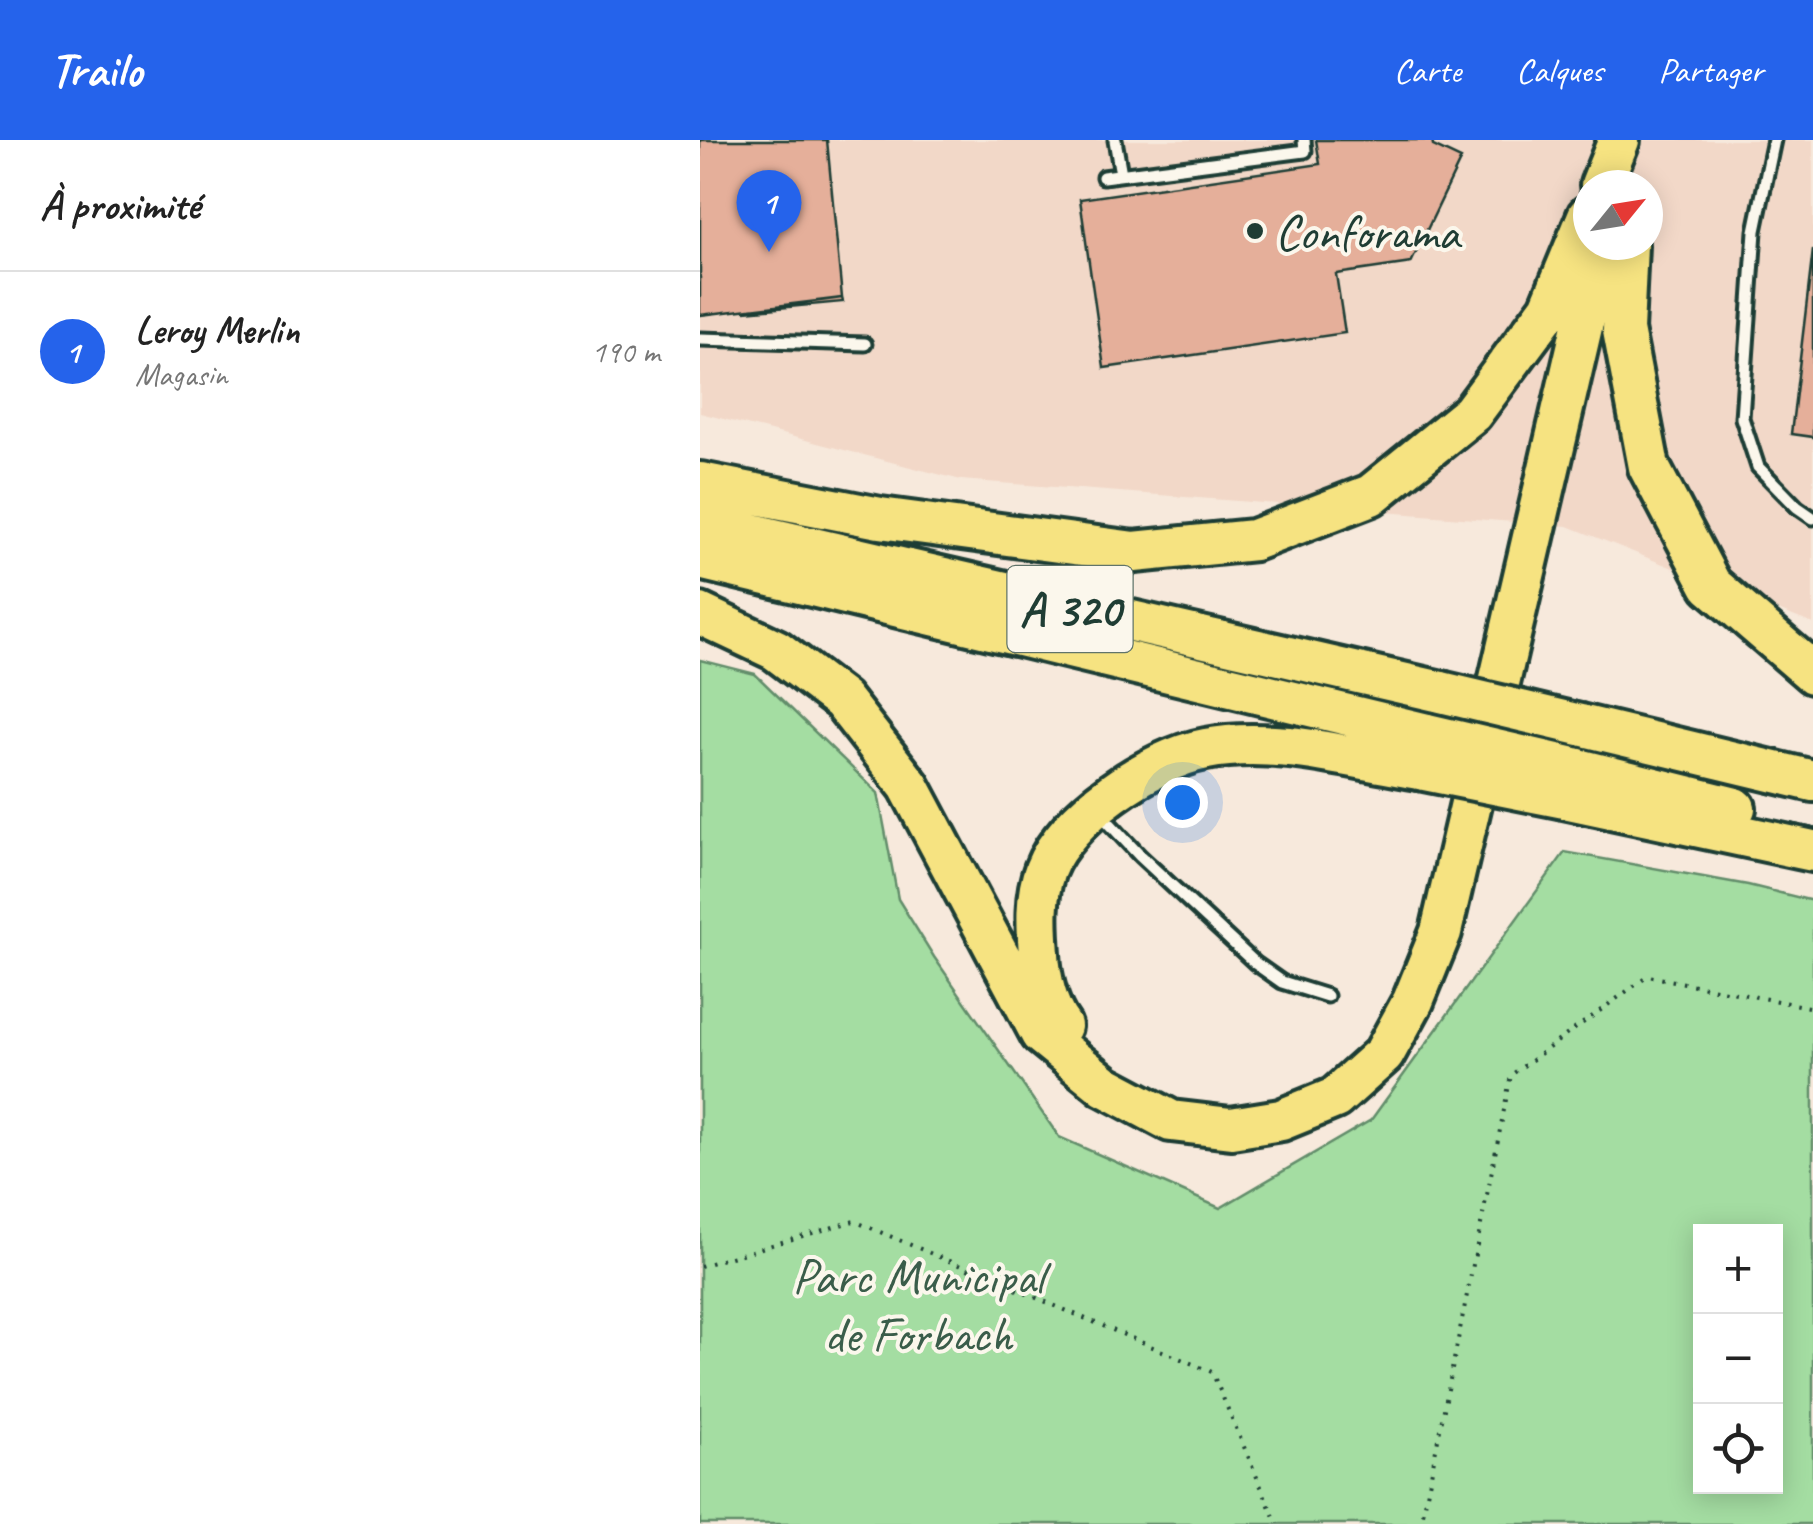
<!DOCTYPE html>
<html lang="fr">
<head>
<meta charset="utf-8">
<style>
	:root { --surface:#fff; --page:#f6f6f6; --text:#222; --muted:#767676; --line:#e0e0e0; --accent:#2563eb }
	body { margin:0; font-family:Caveat,sans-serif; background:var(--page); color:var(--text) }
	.controls { position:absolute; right:30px; bottom:30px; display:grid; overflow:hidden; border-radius:0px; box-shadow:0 5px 25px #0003 }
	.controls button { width:90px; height:90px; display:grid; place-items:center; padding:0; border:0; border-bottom:2px solid var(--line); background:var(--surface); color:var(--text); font:50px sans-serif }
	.compass { position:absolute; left:873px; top:30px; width:90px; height:90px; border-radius:50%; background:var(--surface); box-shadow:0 5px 25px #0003; rotate:60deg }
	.you { position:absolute; left:482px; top:662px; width:35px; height:35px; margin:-25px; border:8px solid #fff; border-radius:50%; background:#1a73e8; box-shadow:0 0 0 15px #1a73e833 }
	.badge { display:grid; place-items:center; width:65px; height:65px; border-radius:50%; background:var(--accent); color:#fff; font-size:32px; font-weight:700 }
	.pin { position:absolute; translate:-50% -82px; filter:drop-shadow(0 2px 5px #0008) }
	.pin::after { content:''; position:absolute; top:52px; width:35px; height:30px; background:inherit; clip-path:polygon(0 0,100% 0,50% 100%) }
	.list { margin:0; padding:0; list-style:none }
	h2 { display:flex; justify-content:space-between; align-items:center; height:130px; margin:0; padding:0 40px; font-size:42px }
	h2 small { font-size:32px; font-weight:400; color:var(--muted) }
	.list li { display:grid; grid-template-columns:65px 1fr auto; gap:30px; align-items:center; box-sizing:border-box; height:160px; padding:0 40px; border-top:2px solid var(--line) }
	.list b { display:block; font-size:38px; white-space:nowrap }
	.list p { margin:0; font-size:32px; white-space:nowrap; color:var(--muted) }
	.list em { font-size:32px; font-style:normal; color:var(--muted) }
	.icon { flex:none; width:55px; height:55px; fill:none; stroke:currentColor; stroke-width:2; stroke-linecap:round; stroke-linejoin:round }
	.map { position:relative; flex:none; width:1113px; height:1384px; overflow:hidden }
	header { display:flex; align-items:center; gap:60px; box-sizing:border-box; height:140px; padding:0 50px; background:var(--accent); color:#fff }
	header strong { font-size:48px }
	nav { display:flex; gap:55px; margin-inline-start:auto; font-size:35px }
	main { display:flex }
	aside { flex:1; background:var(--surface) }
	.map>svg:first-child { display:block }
	.built { fill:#f2d8c8; fill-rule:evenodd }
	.green { fill:#a4dda2; stroke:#628d6b; stroke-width:2.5; fill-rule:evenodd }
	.building { fill:#e5af9a; stroke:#1f3d34; stroke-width:2.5 }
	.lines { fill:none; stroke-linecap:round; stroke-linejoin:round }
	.lane-casing { stroke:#1f3d34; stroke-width:19 }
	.highway-casing { stroke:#1f3d34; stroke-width:48 }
	.path { stroke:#1f3d34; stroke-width:4; stroke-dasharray:2.5 8; stroke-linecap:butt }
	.lane { stroke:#fbf7ec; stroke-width:11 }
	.highway { stroke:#f6e381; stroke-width:40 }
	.highway-bridge-casing { stroke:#1f3d34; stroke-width:48; stroke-linecap:butt }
	.highway-bridge { stroke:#f6e381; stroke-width:40 }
	.poi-dot { fill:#1f3d34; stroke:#fbf7ec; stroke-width:4 }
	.labels { text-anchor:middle; stroke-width:8; stroke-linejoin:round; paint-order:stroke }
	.shield { fill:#fbf7ec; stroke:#61756b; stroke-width:2.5 }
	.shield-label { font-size:48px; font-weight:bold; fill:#1f3d34 }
	.poi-label { font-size:50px; fill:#1f3d34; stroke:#fbf7ec; text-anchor:start }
	.park-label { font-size:50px; fill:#3a5d4a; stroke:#fbf7ec }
</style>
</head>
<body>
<header>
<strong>Trailo</strong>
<nav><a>Carte</a><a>Calques</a><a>Partager</a></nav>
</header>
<main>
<aside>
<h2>À proximité<small></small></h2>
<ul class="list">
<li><span class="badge">1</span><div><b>Leroy Merlin</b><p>Magasin</p></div><em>190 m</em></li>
</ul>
</aside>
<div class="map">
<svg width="1113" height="1384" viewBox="0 0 1113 1384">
	<rect width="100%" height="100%" fill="#f7e9dc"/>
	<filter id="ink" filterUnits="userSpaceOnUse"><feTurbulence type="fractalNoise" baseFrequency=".01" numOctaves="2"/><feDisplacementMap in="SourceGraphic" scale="20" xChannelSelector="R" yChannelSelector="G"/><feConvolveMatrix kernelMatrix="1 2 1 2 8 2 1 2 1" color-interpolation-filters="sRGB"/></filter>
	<g filter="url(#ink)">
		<path class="built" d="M0,0H1113V484L868,386L261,340L0,273ZM888,45H948V105H888Z"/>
		<path class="green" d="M0,520L55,534L178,653L198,759L234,817L359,997L520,1068L671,980L865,712L1048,745L1113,761V1384H0ZM1001,1092H1076V1346H1001Z"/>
		<path class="building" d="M0,0H127L142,158L0,175Z
			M616,0H732L733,6L761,19L711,123L636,134L645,193L404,228L380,59L620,24Z
			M1113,110V297L1091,294Z
			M142,158L143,162L45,171Z"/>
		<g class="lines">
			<g class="lane-casing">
				<path id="lane" d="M415,0L421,34
					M1074,0L1055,91L1042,278L1058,327L1097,367L1113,378
					M403,37L605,11L604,0
					M0,199L165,204
					M398,671L440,716L555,823L582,842L627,856"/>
			</g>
			<g class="highway-casing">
				<path id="highway" d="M901,45L919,0
					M927,105L923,190L949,327L1011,445L1113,533
					M0,343L180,378L434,412L554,400L671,355L772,273L850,168L888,76
					M0,382L741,552
					M0,419L727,594
					M0,474L76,510L142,560L209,646L341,894L405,946L471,981L531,988L581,980L635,958L684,914L713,861L741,792L901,105
					M880,585L1113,641
					M874,628L1035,668
					M864,658L1113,711
					M361,886C347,868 340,836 339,814C337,786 335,756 345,730C365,677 451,619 506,609C575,596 650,618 719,629"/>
			</g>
			<path class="path" d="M0,1126L154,1081L512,1232L577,1384
				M721,1384L811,935L948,836L1113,868"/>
			<use href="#lane" class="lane"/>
			<use href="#highway" class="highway"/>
			<g class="highway-bridge-casing">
				<path id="highway-bridge" d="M741,552L880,585
					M727,594L874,628
					M719,629L864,658"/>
			</g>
			<use href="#highway-bridge" class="highway-bridge"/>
		</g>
	</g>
	<circle class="poi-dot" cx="555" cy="91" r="10"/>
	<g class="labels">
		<rect class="shield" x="307.5" y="426" width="125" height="86" rx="8"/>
		<g class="shield-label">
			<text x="370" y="486">A 320</text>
		</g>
		<g class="poi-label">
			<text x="575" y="109">Conforama</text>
		</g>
		<g class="park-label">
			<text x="218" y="1153">Parc Municipal<tspan x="218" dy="58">de Forbach</tspan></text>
		</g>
	</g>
</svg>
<div class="controls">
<button>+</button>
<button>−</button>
<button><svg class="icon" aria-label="locate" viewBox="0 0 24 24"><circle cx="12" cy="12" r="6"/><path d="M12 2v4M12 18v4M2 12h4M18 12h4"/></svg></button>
</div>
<svg class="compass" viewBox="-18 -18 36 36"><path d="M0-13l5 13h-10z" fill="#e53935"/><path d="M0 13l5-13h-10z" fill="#767676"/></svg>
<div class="you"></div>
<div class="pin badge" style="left:69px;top:112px">1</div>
</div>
</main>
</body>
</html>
